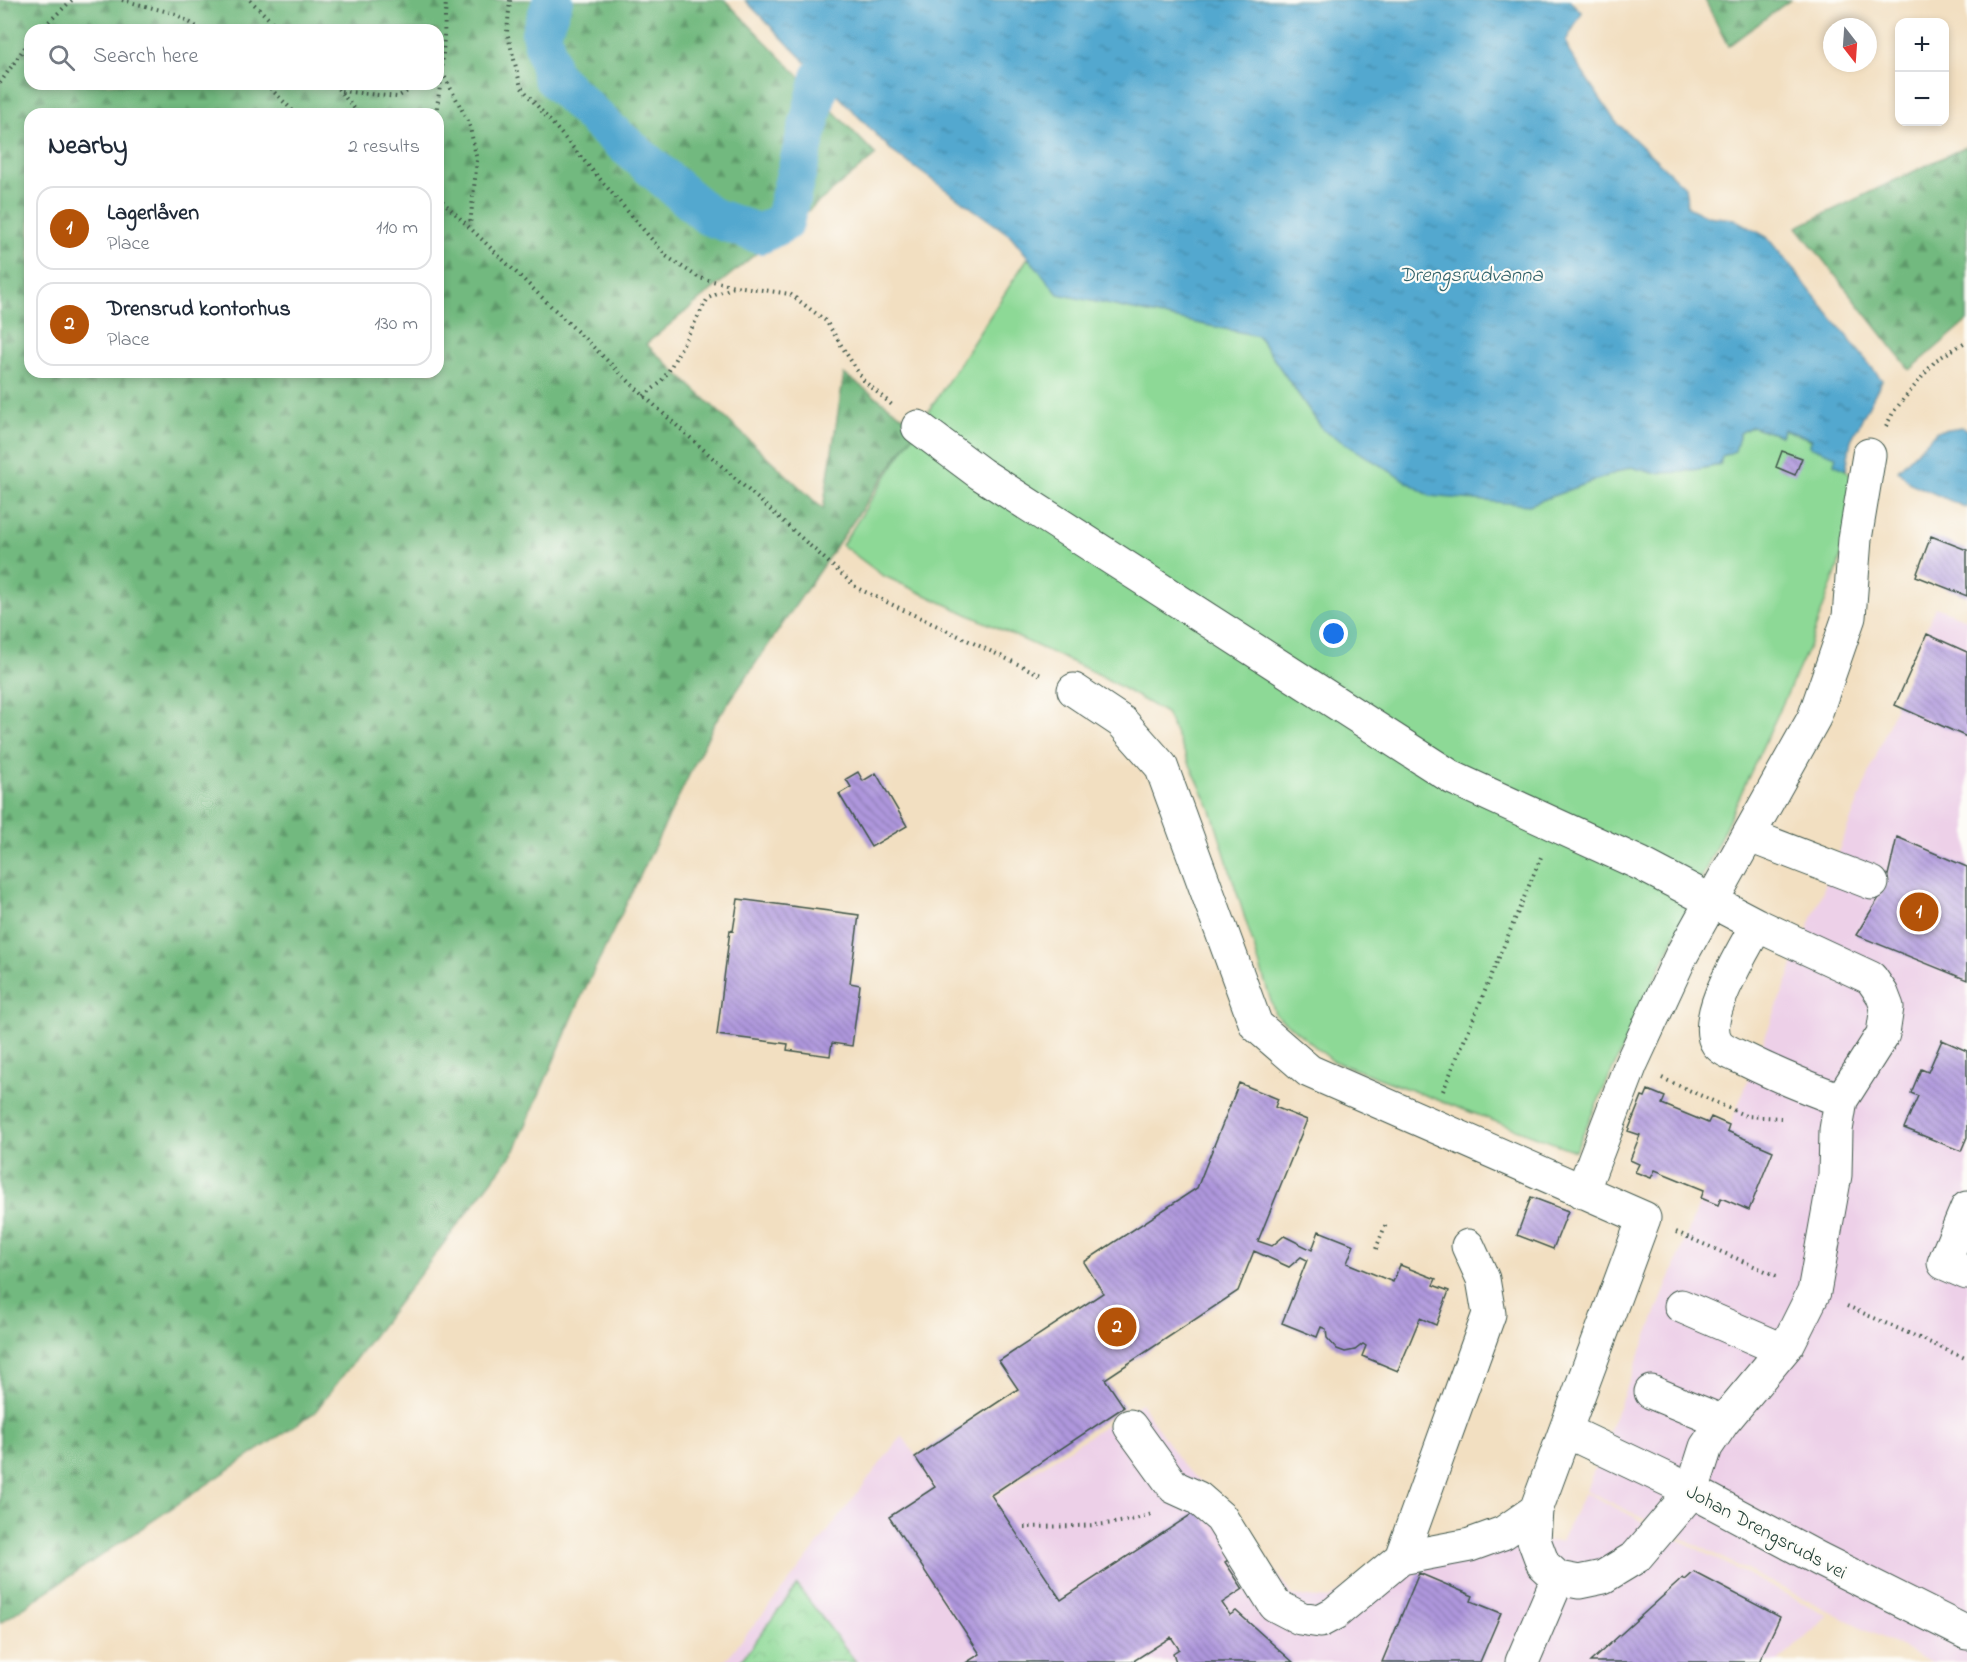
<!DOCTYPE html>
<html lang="en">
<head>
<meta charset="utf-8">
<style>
	:root { --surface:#fff; --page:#f6f6f7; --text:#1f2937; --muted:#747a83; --line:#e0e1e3; --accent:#b45309 }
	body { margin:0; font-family:"Indie Flower",sans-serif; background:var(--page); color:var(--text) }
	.controls { position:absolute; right:18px; top:18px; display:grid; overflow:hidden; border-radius:12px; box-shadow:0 3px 9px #0003 }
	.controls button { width:54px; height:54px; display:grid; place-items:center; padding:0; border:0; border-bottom:2px solid var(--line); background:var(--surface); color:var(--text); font:30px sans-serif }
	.compass { position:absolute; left:1823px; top:18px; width:54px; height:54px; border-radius:50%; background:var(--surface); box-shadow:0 3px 9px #0003; rotate:163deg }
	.you { position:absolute; left:1334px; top:634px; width:21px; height:21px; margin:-15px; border:4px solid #fff; border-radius:50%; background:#1a73e8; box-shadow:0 0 0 9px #1a73e833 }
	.badge { display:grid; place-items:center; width:39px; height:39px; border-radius:50%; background:var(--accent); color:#fff; font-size:20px; font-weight:700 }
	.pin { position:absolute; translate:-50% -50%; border:3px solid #fff; box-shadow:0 2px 6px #0006 }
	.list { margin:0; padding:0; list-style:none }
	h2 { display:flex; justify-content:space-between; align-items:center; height:78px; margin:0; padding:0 24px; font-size:26px }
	h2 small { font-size:20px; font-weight:400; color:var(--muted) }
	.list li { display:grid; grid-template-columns:39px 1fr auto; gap:18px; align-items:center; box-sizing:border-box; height:84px; margin:0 12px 12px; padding:0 12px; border:2px solid var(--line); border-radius:18px }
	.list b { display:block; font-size:22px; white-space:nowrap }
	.list p { margin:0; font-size:20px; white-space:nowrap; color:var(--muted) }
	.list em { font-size:20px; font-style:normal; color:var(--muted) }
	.icon { flex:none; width:33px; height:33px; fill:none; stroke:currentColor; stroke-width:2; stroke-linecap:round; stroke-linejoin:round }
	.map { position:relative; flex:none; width:1967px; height:1662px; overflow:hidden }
	.search { position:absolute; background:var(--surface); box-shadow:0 3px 9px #0003; left:24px; top:24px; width:420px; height:66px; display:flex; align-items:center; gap:15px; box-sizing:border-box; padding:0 21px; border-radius:18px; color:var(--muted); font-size:22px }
	.panel { position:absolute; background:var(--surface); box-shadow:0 3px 9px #0003; left:24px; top:108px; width:420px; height:270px; border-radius:18px }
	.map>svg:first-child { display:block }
	.built { fill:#edd0e8 }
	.forest { fill:url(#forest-firs); stroke:#487b5a; stroke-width:1.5; fill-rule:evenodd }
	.park { fill:url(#park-crowns); stroke:#568b65; stroke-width:1.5 }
	.garden { fill:#8dd996; stroke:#568b65; stroke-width:1.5 }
	.water { fill:url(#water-ripples); stroke:#397282; stroke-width:1.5 }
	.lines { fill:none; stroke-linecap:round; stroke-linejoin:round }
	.canal { stroke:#53a8cf; stroke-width:40 }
	.building { fill:url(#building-back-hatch) }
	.minor-casing { stroke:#3f5549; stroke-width:35 }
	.path { stroke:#3f5549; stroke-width:4; stroke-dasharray:1.5 4.5; stroke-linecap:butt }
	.minor { stroke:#fff; stroke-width:33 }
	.labels { text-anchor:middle; stroke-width:4.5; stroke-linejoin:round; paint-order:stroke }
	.street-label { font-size:20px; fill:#1f3d34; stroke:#fdfcf7 }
	.water-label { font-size:21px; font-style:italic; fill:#31626a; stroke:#fdfcf7 }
</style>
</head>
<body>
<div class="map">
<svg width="1967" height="1662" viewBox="0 0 1967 1662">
	<defs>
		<pattern id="forest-firs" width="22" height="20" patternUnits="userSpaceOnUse" patternTransform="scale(1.5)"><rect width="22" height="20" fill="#72b97f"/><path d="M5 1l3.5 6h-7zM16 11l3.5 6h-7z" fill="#5d9869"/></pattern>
		<pattern id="park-crowns" width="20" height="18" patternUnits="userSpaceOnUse" patternTransform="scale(1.5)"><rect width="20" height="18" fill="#8dd996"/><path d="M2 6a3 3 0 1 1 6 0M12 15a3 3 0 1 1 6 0" fill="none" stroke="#79bb82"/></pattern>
		<pattern id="water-ripples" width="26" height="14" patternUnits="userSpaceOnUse" patternTransform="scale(1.5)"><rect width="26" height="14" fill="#53a8cf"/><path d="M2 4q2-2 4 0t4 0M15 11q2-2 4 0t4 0" fill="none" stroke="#448aa9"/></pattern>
		<pattern id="building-back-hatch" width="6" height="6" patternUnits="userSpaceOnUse" patternTransform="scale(1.5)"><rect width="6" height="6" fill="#af97dd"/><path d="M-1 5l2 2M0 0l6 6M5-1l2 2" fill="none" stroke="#8e7cb4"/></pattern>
	</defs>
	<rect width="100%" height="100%" fill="#fdfcf7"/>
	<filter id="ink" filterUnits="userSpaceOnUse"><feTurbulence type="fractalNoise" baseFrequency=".0167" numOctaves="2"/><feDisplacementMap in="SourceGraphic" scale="12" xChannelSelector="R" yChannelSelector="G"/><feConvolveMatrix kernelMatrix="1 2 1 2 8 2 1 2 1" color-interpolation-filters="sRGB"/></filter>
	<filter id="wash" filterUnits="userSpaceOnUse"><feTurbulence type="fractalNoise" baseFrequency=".008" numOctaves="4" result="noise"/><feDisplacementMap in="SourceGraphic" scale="24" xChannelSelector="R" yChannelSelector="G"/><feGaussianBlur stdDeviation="1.35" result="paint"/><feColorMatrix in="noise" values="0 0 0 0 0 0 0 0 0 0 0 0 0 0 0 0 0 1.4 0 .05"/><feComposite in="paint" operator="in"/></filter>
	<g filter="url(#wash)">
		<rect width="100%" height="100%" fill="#f2dfc1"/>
		<path class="built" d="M1935,607L1967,619V1662H1931L1586,1490Z
			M1141,1403L1183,1466L1225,1503L1293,1596L1329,1599L1405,1546L1561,1541L1585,1492L1829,1616L1778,1662H724L792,1578L902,1435L958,1520Z"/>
		<path class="forest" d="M0,0H725L876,155L646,344L823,509L844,374L918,427L714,724L584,991L515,1150L315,1412L0,1623ZM30,30H438V84H30ZM30,114H438V372H30Z
			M1705,0H1790L1728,46Z
			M1967,146V321L1910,370L1797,227Z"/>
		<path class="park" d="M797,1585L856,1662H740Z"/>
		<path class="garden" d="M1027,259L1258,336L1323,430L1529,505L1631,467L1653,473L1682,472L1720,465L1722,456L1735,450L1740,433L1752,426L1781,436L1783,429L1812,440L1837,457L1834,464L1846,470L1859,482L1838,567L1808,649L1575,1151L1333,1061L1275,1014L1211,810L1166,713L1098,674L882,575L842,545Z"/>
		<path class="water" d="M745,0H1569L1582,13L1566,41L1569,52L1615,121L1685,187L1688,207L1706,216L1734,219L1767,237L1882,380L1851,440L1846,470L1834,464L1836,456L1809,446L1812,439L1783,429L1781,436L1752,426L1740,433L1735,451L1722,456L1720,465L1682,472L1653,473L1631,467L1529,505L1430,496L1323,430L1258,336L1058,294L1011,236L893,152Z
			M1961,427L1967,430V508L1910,483L1898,470L1937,431Z"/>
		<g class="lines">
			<path class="canal" d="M553,0L541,33L552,76L607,129L709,216L760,234L784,222L821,77"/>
		</g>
		<g id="blocks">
			<path class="building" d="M1782,451L1802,458L1795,475L1776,467Z
				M1931,536L1967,550V596L1916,576Z
				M1927,634L1967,652V737L1895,705Z
				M858,772L863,781L876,773L907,826L871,847L839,794L851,787L846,779Z
				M1897,837L1967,867V980L1856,935L1885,888Z
				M738,899L859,915L850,983L860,985L852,1046L832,1043L830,1056L787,1050L788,1044L717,1035L730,930L733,931Z
				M1942,1040L1967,1051V1137L1961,1151L1904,1128L1918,1096L1911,1093L1921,1069L1928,1072Z
				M1239,1083L1278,1099L1275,1107L1307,1120L1258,1241L1272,1246L1284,1236L1312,1250L1319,1231L1354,1245L1347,1263L1393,1282L1400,1265L1436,1279L1433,1285L1449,1291L1436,1325L1420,1318L1398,1371L1362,1356L1366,1346L1363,1344L1355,1350L1345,1352L1337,1349L1327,1338L1326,1329L1321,1327L1317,1337L1282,1323L1307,1260L1301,1257L1289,1267L1254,1251L1238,1291L1105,1379L1124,1407L991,1495L1061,1600L1198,1510L1230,1559L1225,1562L1243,1589L1222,1603L1230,1615L1236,1611L1293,1662H1176L1173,1653L1179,1649L1171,1637L1132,1662H967L980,1654L889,1517L935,1487L915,1457L1018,1389L999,1361L1103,1293L1084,1262L1197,1188Z
				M1648,1090L1665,1097L1662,1104L1708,1123L1711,1117L1729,1125L1727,1131L1773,1151L1749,1210L1721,1198L1718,1205L1701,1198L1704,1190L1655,1170L1651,1178L1635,1172L1639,1164L1630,1160L1640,1135L1628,1131L1642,1096L1645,1097Z
				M1531,1197L1568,1211L1553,1249L1517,1235Z
				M1694,1572L1780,1617L1759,1662H1590L1683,1578L1685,1580Z
				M1419,1573L1473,1596L1471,1601L1501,1613L1480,1662H1382Z"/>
		</g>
	</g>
	<g filter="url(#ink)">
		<use href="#blocks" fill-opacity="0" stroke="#3f5549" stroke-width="1.5"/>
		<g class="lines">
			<g class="minor-casing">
				<path id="minor" d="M918,427L981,474L1453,778L1641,864L1757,925L1871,978L1882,994L1887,1007L1883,1034L1841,1100L1836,1130L1835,1175L1814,1292L1788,1344L1723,1422
					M1074,690L1122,722L1161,766L1256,1025L1309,1071L1644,1218L1536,1510L1534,1540L1543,1564L1558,1578L1579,1582L1603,1577L1636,1557L1692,1491L1706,1447L1723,1422L1651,1392
					M1750,836L1872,883
					M1757,925C1745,948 1700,1018 1717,1043C1723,1051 1736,1055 1744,1059C1776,1075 1808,1088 1841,1100
					M1582,1192L1631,1064L1681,956L1814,718L1849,617L1855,539L1869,455
					M1967,1208L1944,1263L1967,1273
					M1681,1306L1783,1350
					M1130,1426L1174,1487L1198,1498L1221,1518L1275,1605L1300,1618L1320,1621L1335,1613L1401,1558L1470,1545L1503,1533L1536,1510
					M1566,1431L1692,1491L1819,1559L1967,1633
					M1401,1558L1489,1314L1483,1279L1468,1246
					M1522,1662L1558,1578"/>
			</g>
			<path class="path" d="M122,0L176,14L202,30
				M250,0L280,30
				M510,0L507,32L521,87L666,256L699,278L735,286
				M40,30L72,0
				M442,72L469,123L477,160L470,225
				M0,83L30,40
				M266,84L296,114
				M334,84L359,114
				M341,91L397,97L420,84
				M436,114L442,72L446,0
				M438,197L644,396L857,588L1041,675
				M644,396L660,383L668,372L708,298L736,286L790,294L826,321L863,380L892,405
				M1886,426L1894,411L1936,360L1967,341
				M1662,1078L1746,1116L1781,1118
				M1443,1091L1541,857
				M1676,1232L1779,1277
				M1376,1249L1387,1221
				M1847,1306L1967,1359
				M1024,1527C1067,1526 1111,1528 1152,1514"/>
			<use href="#minor" class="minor"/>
		</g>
	</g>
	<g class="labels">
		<g class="street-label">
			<text transform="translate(1767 1531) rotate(28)" y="7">Johan Drengsruds vei</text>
		</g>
		<g class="water-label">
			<text x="1471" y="281">Drengsrudvanna</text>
		</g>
	</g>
</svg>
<div class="controls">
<button>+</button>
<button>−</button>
</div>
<svg class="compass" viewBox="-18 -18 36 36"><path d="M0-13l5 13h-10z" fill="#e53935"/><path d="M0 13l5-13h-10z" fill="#747a83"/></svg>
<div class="you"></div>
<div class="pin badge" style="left:1919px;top:912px">1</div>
<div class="pin badge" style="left:1117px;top:1327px">2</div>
<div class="search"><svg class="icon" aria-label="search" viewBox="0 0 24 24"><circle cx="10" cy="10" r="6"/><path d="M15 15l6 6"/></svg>Search here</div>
<section class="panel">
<h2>Nearby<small>2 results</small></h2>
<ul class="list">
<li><span class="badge">1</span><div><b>Lagerlåven</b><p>Place</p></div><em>110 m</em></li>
<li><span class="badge">2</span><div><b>Drensrud kontorhus</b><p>Place</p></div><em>130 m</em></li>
</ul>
</section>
</div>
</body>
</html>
